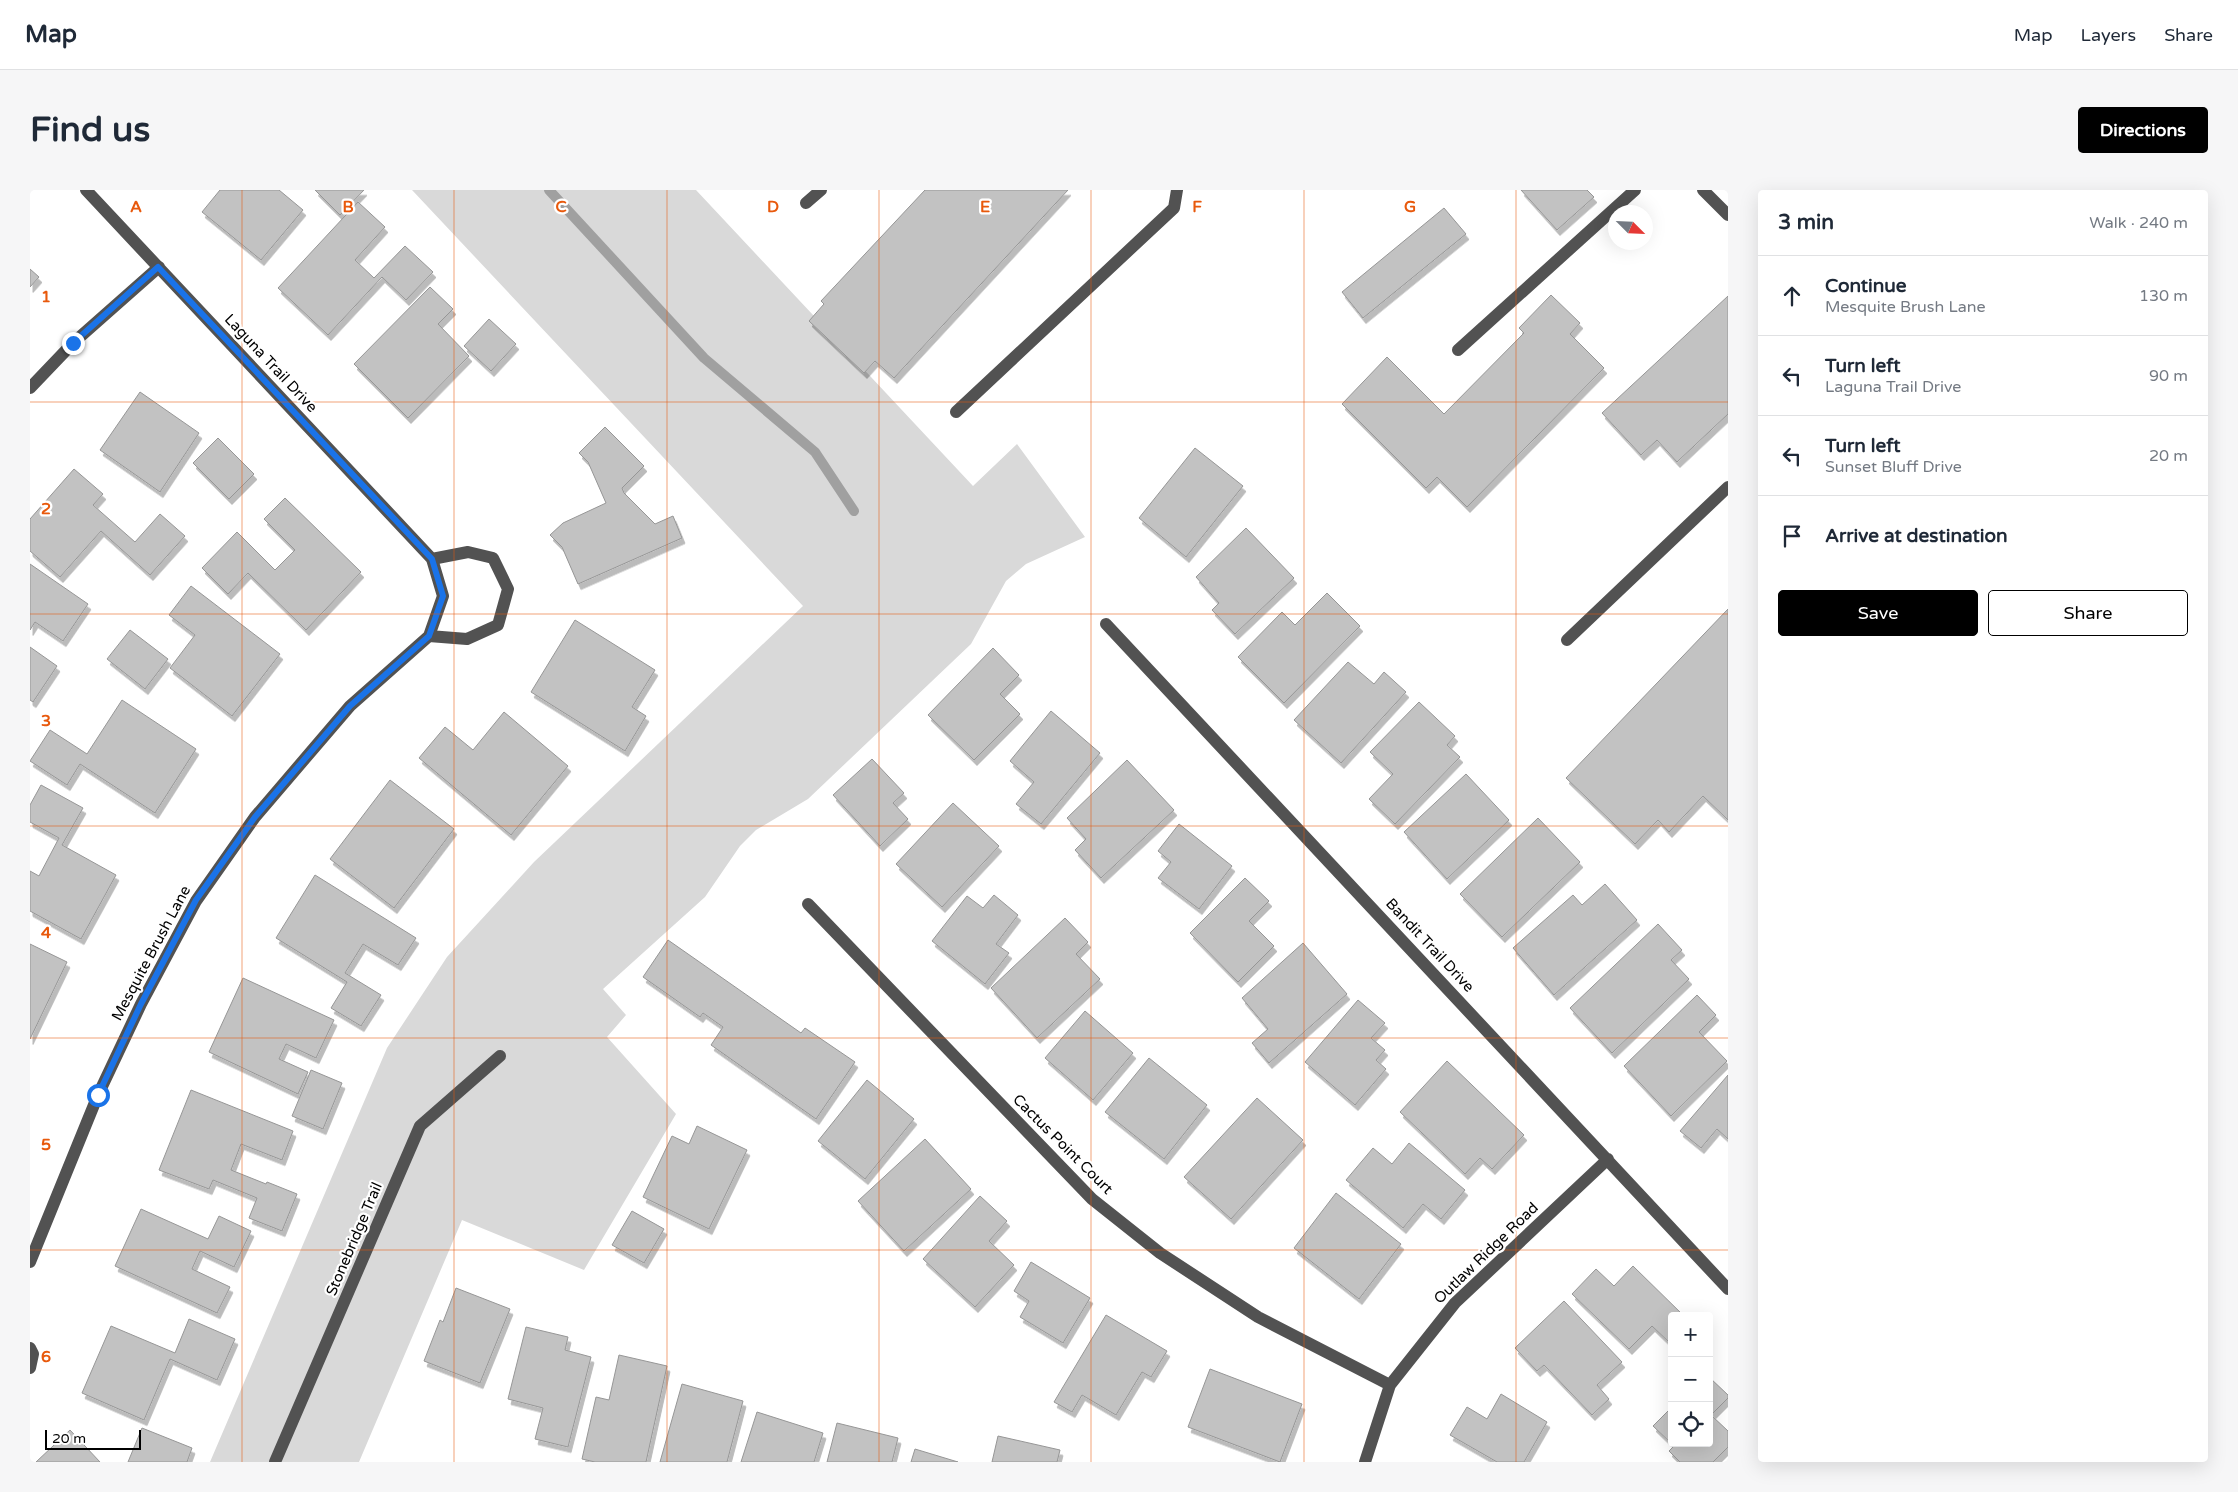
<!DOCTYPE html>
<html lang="en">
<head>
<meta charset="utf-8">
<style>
	:root { --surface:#fff; --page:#f6f6f7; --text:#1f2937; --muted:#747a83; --line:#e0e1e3; --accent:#000 }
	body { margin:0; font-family:"Varela Round",sans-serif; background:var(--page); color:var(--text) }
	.controls { position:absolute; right:15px; bottom:15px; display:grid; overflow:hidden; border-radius:5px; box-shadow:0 5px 20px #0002 }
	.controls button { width:45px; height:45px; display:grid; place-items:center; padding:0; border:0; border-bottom:1px solid var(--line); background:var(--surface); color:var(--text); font:25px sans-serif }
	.compass { position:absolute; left:1578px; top:15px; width:45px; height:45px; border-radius:50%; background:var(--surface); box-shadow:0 5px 20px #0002; rotate:114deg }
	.scale { position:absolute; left:15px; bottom:12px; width:96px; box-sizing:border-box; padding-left:5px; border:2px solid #000; border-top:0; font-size:14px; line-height:18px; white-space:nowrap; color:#000; -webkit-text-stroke:4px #fff; paint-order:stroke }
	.stop { position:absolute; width:15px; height:15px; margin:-11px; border:4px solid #1a73e8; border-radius:50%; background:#fff }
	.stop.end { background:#1a73e8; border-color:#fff; box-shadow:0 1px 5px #0008 }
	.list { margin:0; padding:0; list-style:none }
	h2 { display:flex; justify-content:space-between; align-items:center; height:65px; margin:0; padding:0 20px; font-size:21px }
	h2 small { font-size:16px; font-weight:400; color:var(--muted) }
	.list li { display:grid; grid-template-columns:32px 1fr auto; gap:15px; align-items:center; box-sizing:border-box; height:80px; padding:0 20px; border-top:1px solid var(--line) }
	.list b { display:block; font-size:19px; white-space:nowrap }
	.list p { margin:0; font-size:16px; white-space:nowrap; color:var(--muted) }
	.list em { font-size:16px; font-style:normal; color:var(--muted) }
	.actions { display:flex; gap:10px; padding:15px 20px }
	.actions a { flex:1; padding:11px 0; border:1px solid var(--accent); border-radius:5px; text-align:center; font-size:18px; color:var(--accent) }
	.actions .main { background:var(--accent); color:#fff }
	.icon { flex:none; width:28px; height:28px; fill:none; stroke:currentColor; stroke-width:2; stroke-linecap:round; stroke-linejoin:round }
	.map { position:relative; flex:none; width:1698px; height:1272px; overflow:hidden; border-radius:5px }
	header { display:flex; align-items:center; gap:30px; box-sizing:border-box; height:70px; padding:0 25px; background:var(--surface); border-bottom:1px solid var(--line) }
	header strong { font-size:24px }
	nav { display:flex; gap:28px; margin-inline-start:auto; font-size:18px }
	.intro { display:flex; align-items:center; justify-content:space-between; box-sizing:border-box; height:120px; padding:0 30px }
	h1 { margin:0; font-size:35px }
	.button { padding:12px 22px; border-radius:5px; background:var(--accent); color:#fff; font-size:18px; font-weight:700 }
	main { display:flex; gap:30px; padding:0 30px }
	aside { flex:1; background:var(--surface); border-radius:5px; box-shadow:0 5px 20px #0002 }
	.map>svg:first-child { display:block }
	.green { fill:#d9d9d9 }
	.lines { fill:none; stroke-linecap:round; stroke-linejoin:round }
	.stream { stroke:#a0a0a0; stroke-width:10 }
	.building { fill:#c2c2c2; stroke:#969696; filter:url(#shadow) }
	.minor { stroke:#525252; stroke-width:12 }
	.route { stroke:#1a73e8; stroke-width:6 }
	.grid { fill:none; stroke:#e8590c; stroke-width:1; stroke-opacity:0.55 }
	.labels { text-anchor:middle; stroke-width:4.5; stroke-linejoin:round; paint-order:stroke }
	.street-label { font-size:15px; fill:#000; stroke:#fff }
	.grid-label { font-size:16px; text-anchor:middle; font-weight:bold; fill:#e8590c; stroke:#fff; stroke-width:4.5; stroke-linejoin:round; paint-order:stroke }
</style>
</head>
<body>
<header>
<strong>Map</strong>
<nav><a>Map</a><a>Layers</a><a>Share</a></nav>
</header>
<div class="intro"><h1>Find us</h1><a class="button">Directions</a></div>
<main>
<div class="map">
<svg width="1698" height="1272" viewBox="0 0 1698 1272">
	<defs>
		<filter id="shadow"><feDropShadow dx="3" dy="5.5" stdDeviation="0" flood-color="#0004"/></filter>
	</defs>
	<rect width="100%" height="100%" fill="#fff"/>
	<path class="green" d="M382,0H666L943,296L987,254L1055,347L996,374L976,391L941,454L778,609L726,640L710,656L675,707L573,799L596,825L577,847L646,924L554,1080L432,1030L329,1272H180L357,858L417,767L504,672L773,416Z"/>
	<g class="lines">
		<path class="stream" d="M519,0L674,168L785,262L824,321"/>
	</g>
	<path class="building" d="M190,0H249L273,20L231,70L172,22Z
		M285,0H334L310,25Z
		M895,0H1038L864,188L845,171L834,183L779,131L794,114L791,111Z
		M1491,0H1557L1564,7L1527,40Z
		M328,12L355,37L325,70L344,88L375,56L403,82L376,110L352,87L298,145L248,98Z
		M1414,18L1436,44L1333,128L1312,102Z
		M0,79L9,87L0,97Z
		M400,97L423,119L408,134L439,166L378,228L324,174Z
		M1521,105L1550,133L1540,144L1574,178L1437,317L1407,287L1396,298L1312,214L1357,167L1414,224L1494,143L1489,138Z
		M1698,106V224L1647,272L1627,250L1611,265L1572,223Z
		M459,129L486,154L461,181L434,156Z
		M110,202L169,243L130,302L70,260Z
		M575,237L614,276L592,298L594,303L625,334L643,326L652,348L548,394L532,357L520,345L533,333L576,313L558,272L549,263Z
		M188,248L224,284L199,309L163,273Z
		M1165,258L1213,296L1156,367L1109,328Z
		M44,279L73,304L63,315L105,352L130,324L155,346L120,385L71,341L30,387L0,361V329Z
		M255,308L331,382L276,440L218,383L198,404L172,378L207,342L245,380L265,360L234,329Z
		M1216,338L1264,388L1205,444L1182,420L1189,413L1166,387Z
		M0,374L58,414L33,451L5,432L0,440Z
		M161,396L250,464L202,526L140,478L165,445L139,425Z
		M1297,403L1330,436L1254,513L1208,467L1252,422L1265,435Z
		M1698,419V630L1673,606L1639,642L1628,630L1605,654L1536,588Z
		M545,430L625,480L602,517L616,526L595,561L501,502Z
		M100,440L138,469L115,499L77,469Z
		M0,457L27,476L3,512L0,510Z
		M963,458L989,485L970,504L990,524L944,570L898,525Z
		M1318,472L1344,494L1354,482L1376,502L1311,573L1264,530Z
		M92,510L166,559L125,623L50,574L37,595L0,571L20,540L57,564Z
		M1389,512L1425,546L1417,555L1430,567L1365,634L1339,609L1363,584L1340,562Z
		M1021,521L1070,563L1011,634L986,614L1004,592L980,571Z
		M474,522L538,576L481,645L389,568L415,537L443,560Z
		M842,569L874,603L863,613L878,629L850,656L803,605Z
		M1097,570L1144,620L1071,688L1045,660L1056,649L1037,628Z
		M1436,584L1479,630L1417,689L1374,642Z
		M360,590L424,639L364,718L300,669Z
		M11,595L53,618L32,655L86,685L51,749L0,721V681L9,686L29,648L0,632V615Z
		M923,613L969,656L912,717L866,674Z
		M1508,628L1550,672L1472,747L1430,704Z
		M1149,634L1202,676L1169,719L1128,688L1141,672L1128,661Z
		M285,685L386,748L368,775L333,754L315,783L351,805L331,836L301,818L317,792L246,748Z
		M1215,688L1239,711L1219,731L1244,756L1208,792L1160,743Z
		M1575,694L1607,730L1524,805L1483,758L1543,705L1552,715Z
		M964,705L988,725L966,754L979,763L955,794L902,751L937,706L953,718Z
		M1035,728L1058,752L1046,764L1070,789L1007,848L961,798Z
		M1628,734L1652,760L1641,770L1659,789L1582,863L1540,818Z
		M638,750L771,843L775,838L825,872L786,929L681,855L693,837L673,823L670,827L613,787Z
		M1273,753L1317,804L1239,873L1222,853L1238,839L1212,808Z
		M0,754L37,772L0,849Z
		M213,788L304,830L286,868L256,854L249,869L278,882L268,904L179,862Z
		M1667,805L1686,825L1669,842L1697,871L1641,926L1594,876Z
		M1328,810L1355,833L1341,848L1355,860L1346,870L1356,879L1325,915L1275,872Z
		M1055,821L1103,863L1063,910L1015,868Z
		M1119,868L1177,915L1134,969L1075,922Z
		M1417,871L1494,945L1462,979L1450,968L1435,984L1370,922Z
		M281,880L312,893L293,939L262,926Z
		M1698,885V949L1687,939L1671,958L1650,941Z
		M837,890L884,929L835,989L788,951Z
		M161,900L263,941L252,970L211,954L201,980L236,994L237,992L267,1004L252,1041L219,1028L227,1008L183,990L179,999L129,980Z
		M1227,908L1273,950L1201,1029L1154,987Z
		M667,936L717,960L679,1039L613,1007L642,946L659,954Z
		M895,949L941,999L874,1061L828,1011Z
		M1379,953L1435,1000L1411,1029L1393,1014L1373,1038L1316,990L1343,958L1362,974Z
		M1306,1003L1371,1054L1329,1109L1264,1058Z
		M950,1006L977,1031L959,1051L984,1075L945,1117L893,1069Z
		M111,1019L178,1049L189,1026L221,1041L204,1077L170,1061L162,1079L200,1097L187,1123L85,1076Z
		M602,1021L634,1039L614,1073L582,1055Z
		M1001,1072L1060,1108L1033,1153L990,1127L999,1111L984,1101Z
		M1603,1076L1654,1126H1642V1155L1622,1136L1599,1159L1542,1104L1566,1079L1584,1096Z
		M426,1098L480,1119L450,1193L394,1171L410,1130L413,1132Z
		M1534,1111L1592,1172L1567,1195L1579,1209L1562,1225L1514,1175L1507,1181L1485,1158Z
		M1076,1125L1137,1161L1121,1187L1112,1182L1086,1225L1052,1205L1042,1222L1024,1212Z
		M159,1129L205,1149L187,1190L140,1169L114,1230L52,1203L81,1136L145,1163Z
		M496,1137L538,1147L535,1160L561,1167L538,1257L505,1249L513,1218L478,1209Z
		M589,1165L637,1176L616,1272H565L552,1269L566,1207L579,1210Z
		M1180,1179L1272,1214L1250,1272L1158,1237Z
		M1679,1187L1698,1205V1208L1681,1225L1698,1241V1257L1683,1272H1650L1639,1261L1644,1256L1623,1236L1642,1217V1253H1679Z
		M652,1194L713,1211L697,1272H630Z
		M1471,1204L1517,1232L1494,1272H1467L1420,1245L1437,1217L1457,1229Z
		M727,1222L793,1243L784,1272H711Z
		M807,1233L868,1248L862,1272H797Z
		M112,1238L162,1258L157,1272H98Z
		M40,1240L70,1272H6Z
		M968,1246L1030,1260L1027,1272H962Z
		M885,1259L928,1272H881Z"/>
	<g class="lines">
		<path class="minor" d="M1673,0L1698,25
			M776,13L791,0
			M1428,160L1605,0
			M0,198L43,153L129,77
			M926,222L1144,18L1147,0
			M1076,434L1698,1099
			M399,446L437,449L468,435L478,399L463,368L438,362L402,369
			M1537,450L1698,297
			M778,714L1062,1009L1130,1063L1228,1127L1360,1195
			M0,1072L68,905L111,814L166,711L225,627L320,516L399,446L413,406L402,369L56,0
			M0,1158L3,1164L0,1178
			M245,1272L390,936L470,866
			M1335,1272L1360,1195L1425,1113L1578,969"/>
	</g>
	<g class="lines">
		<path class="route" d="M43,153L128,77L402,369L413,406L399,446L320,516L225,627L166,710L111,814L68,905"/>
	</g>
	<path class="grid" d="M212,0V1272M424,0V1272M637,0V1272M849,0V1272M1061,0V1272M1274,0V1272M1486,0V1272M0,212H1698M0,424H1698M0,636H1698M0,848H1698M0,1060H1698"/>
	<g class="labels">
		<g class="street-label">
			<text transform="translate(241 173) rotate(47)" y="5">Laguna Trail Drive</text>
			<text transform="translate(1400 755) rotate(47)" y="5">Bandit Trail Drive</text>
			<text transform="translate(121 763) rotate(-62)" y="5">Mesquite Brush Lane</text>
			<text transform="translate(1033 954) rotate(45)" y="5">Cactus Point Court</text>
			<text transform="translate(324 1049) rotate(-67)" y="5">Stonebridge Trail</text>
			<text transform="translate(1456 1063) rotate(-44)" y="5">Outlaw Ridge Road</text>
		</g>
	</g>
	<g class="grid-label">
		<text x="106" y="22">A</text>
		<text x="318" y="22">B</text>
		<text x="531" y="22">C</text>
		<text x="743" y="22">D</text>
		<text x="955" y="22">E</text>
		<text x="1167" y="22">F</text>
		<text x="1380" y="22">G</text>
		<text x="16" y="112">1</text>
		<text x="16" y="324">2</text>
		<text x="16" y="536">3</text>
		<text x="16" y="748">4</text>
		<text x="16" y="960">5</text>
		<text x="16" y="1172">6</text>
	</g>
</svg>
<div class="controls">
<button>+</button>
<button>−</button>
<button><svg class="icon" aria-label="locate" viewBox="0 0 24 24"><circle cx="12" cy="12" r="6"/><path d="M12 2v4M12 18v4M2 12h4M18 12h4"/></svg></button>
</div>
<svg class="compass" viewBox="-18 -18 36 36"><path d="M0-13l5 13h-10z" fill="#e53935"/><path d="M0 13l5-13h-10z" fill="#747a83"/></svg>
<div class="scale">20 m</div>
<div class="stop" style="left:68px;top:905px"></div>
<div class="stop end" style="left:43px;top:153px"></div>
</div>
<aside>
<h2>3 min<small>Walk · 240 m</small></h2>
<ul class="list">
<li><svg class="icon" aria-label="ahead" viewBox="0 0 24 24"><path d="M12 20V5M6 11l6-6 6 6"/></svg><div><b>Continue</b><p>Mesquite Brush Lane</p></div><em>130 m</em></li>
<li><svg class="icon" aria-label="left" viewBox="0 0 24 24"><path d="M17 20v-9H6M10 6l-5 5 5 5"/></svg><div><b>Turn left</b><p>Laguna Trail Drive</p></div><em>90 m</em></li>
<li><svg class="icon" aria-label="left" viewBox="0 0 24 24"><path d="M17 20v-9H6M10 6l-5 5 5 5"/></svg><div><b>Turn left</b><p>Sunset Bluff Drive</p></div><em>20 m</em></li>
<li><svg class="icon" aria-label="arrive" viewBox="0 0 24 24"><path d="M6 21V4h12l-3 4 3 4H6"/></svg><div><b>Arrive at destination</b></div></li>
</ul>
<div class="actions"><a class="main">Save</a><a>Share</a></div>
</aside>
</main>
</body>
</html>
